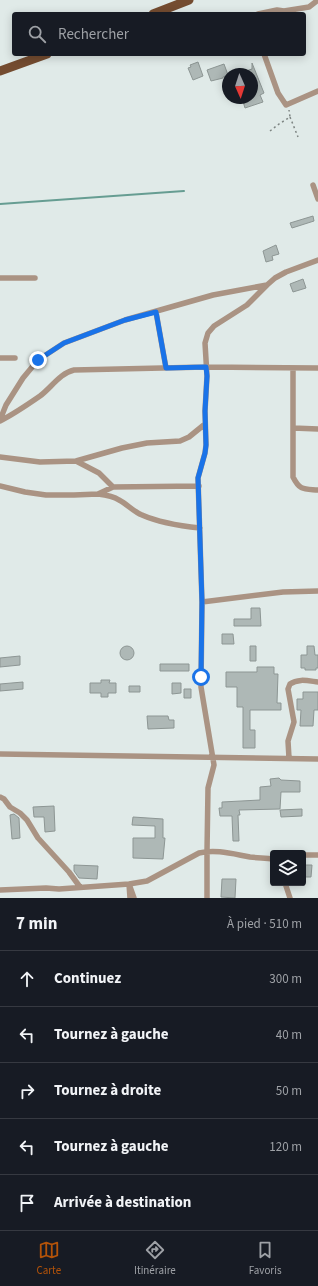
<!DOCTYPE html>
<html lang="fr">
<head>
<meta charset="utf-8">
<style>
	:root { --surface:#171b24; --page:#20242c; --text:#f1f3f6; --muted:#9ea1a6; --line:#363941; --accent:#b45309 }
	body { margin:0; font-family:"Source Sans 3",sans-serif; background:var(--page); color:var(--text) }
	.controls { position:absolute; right:12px; bottom:12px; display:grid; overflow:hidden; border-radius:4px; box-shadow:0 2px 10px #0003 }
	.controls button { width:36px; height:36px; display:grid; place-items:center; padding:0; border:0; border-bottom:1px solid var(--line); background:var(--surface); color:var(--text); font:20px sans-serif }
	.compass { position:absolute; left:222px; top:68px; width:36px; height:36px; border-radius:50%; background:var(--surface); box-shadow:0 2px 10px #0003; rotate:177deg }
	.stop { position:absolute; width:12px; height:12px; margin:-9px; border:3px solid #1a73e8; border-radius:50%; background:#fff }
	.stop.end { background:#1a73e8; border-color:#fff; box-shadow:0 1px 4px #0008 }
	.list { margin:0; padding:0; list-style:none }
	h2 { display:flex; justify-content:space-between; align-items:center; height:52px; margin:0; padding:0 16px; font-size:17px }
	h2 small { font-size:13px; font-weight:400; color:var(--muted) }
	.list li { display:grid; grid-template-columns:26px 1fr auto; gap:12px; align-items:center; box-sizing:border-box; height:56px; padding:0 16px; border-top:1px solid var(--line) }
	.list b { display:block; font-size:15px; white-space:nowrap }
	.list em { font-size:13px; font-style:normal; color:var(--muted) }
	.icon { flex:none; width:22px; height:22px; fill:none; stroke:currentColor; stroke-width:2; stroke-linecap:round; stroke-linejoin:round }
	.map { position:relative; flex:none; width:318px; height:898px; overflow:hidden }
	.search { position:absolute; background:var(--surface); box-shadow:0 2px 10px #0003; left:12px; right:12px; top:12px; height:44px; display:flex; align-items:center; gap:10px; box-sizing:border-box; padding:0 14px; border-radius:4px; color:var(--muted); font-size:15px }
	.sheet { height:332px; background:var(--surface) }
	nav { display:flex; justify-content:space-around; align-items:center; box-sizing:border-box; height:56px; border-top:1px solid var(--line); background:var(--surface); font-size:11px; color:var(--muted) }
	nav a { display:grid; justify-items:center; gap:2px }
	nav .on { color:var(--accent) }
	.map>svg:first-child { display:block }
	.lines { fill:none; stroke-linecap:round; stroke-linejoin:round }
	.stream { stroke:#669d92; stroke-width:2 }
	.building { fill:#aeb8b6; stroke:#8d9694 }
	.path { stroke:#7d8482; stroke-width:1.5; stroke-dasharray:2 3; stroke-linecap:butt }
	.street { stroke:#aa9383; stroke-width:5.5 }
	.primary { stroke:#744c30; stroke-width:9 }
	.route { stroke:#1a73e8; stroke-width:5 }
</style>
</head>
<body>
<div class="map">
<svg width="318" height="898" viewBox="0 0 318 898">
	<rect width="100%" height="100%" fill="#e0eae8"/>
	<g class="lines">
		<path class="stream" d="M0,204L184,191"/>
	</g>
	<path class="building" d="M198,62L203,76L193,80L188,68L191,67L190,65Z
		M252,63L264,93L260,95L263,102L245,108L242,98H252V74L240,73L252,69Z
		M224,64L228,75L223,77V78L211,81L207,70Z
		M313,216L314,221L292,228L290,223Z
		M276,245L279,254L272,256L273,260L266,262L263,251Z
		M303,279L306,288L293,292L290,284Z
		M251,608H260L261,626H234V619H251Z
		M222,634H233L234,644H222Z
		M120 653a7 7 0 1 1 14 0a7 7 0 1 1-14 0Z
		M250,646H256V661H250Z
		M307,646H314L315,655H318V668H316V670H305V668H301V655H307Z
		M20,656V665L0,667V658Z
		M160,664H189V671H160Z
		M257,667H274V674H278L277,703H281V710H250V730H255V748H243V707H237V687H226V672H257Z
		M101,680H110L109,683H116V693H108V697H101V693H90V683H101Z
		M23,682V689L0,691V684Z
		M172,683H181V693L172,694Z
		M129,686H140V692H129Z
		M184,689H191V698H184Z
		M303,692H318V710H314L313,726H300L301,710H297V699H303Z
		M147,716H168L169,720H174V728L148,729Z
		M279,778L281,780L300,781V792H281L280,809L239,810L240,815H238L239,841H233L232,816H220L219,808H222V802L260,800V787L271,786L270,779Z
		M54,806L55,831L45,832L44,817H34L33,807Z
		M302,809V816L281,817L280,810Z
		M14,814L19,818L20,838L12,839L10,815Z
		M133,817L163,819V838H165L163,859L133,858V838H155V826L132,825Z
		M74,865L98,866L97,879L79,878L74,871Z
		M303,865H312L311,877H303Z
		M222,879H236L235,898L221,897Z"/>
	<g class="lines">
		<path class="path" d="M290,117L298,137
			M270,131L279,124L290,117L289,110"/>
		<path class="street" d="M258,14L277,10L284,11L309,7L318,0
			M264,54L278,93L286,105L318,91
			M313,185L318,199
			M0,278H35
			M156,312L166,368
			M0,358H15
			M293,368V477C300,491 304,489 318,490
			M0,420L6,405L23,378L38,360L64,343L125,320L213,295L267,285
			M0,421C14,414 27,405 40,396C51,388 60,373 74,370L206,367L318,368
			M293,428L318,429
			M0,457L40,462L76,461L122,448L147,443L180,441L189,437L205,424
			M76,461L99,473L113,487
			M0,486L25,492L46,495H74L98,494L113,487L199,486
			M98,494C106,495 113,496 119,500C127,504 134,512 142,515C160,523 181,526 200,528
			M202,602L283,592L318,591
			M0,754L318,759
			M289,758L288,741L294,722L288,689L290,684C298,678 309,681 318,682
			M0,797L4,799L10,807L20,813L27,820L38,838L69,872L80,887
			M303,855H318
			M285,883L290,898
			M0,890L46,888L59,889L129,884L147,881L199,853C216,849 233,854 250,857C258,858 265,858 273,859
			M130,898L129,884L134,898
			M207,898V851L208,788L214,765L201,687L202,602L198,478L205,453L206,445L205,411L207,376L205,343L208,333L214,326L247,305L267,285L275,278L286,272L318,260"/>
		<path class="primary" d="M153,14L189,0
			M0,71L47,54"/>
	</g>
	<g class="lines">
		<path class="route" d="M38,360L64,343L125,320L156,312L166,368L206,367L207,376L205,411L206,445L205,453L198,478L202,602L201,677"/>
	</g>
</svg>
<div class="controls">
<button><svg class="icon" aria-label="layers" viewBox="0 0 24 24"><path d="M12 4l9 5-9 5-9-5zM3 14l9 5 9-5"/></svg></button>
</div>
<svg class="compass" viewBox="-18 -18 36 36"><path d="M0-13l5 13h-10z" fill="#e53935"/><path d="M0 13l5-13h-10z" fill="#9ea1a6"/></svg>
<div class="stop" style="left:201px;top:677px"></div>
<div class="stop end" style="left:38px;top:360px"></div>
<div class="search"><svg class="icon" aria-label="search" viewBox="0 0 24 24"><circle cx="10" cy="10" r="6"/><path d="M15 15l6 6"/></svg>Rechercher</div>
</div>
<section class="sheet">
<h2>7 min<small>À pied · 510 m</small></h2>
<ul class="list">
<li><svg class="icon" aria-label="ahead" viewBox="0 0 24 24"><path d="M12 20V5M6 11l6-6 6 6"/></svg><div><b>Continuez</b></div><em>300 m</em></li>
<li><svg class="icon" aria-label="left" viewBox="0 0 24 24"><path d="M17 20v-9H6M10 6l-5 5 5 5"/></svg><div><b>Tournez à gauche</b></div><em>40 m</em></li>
<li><svg class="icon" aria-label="right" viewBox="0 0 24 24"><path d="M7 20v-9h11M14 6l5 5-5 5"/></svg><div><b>Tournez à droite</b></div><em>50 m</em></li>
<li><svg class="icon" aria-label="left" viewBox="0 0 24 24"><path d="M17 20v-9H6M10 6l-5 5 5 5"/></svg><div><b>Tournez à gauche</b></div><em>120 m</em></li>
<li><svg class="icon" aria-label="arrive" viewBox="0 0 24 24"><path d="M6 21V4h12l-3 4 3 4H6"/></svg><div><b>Arrivée à destination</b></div></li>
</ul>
</section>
<nav>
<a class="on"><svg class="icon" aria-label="map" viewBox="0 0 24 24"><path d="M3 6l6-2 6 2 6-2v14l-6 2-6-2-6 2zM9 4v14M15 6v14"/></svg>Carte</a>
<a><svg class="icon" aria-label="directions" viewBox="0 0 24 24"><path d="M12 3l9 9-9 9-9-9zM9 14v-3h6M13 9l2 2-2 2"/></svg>Itinéraire</a>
<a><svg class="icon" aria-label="saved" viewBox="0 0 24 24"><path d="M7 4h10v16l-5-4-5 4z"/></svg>Favoris</a>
</nav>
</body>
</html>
